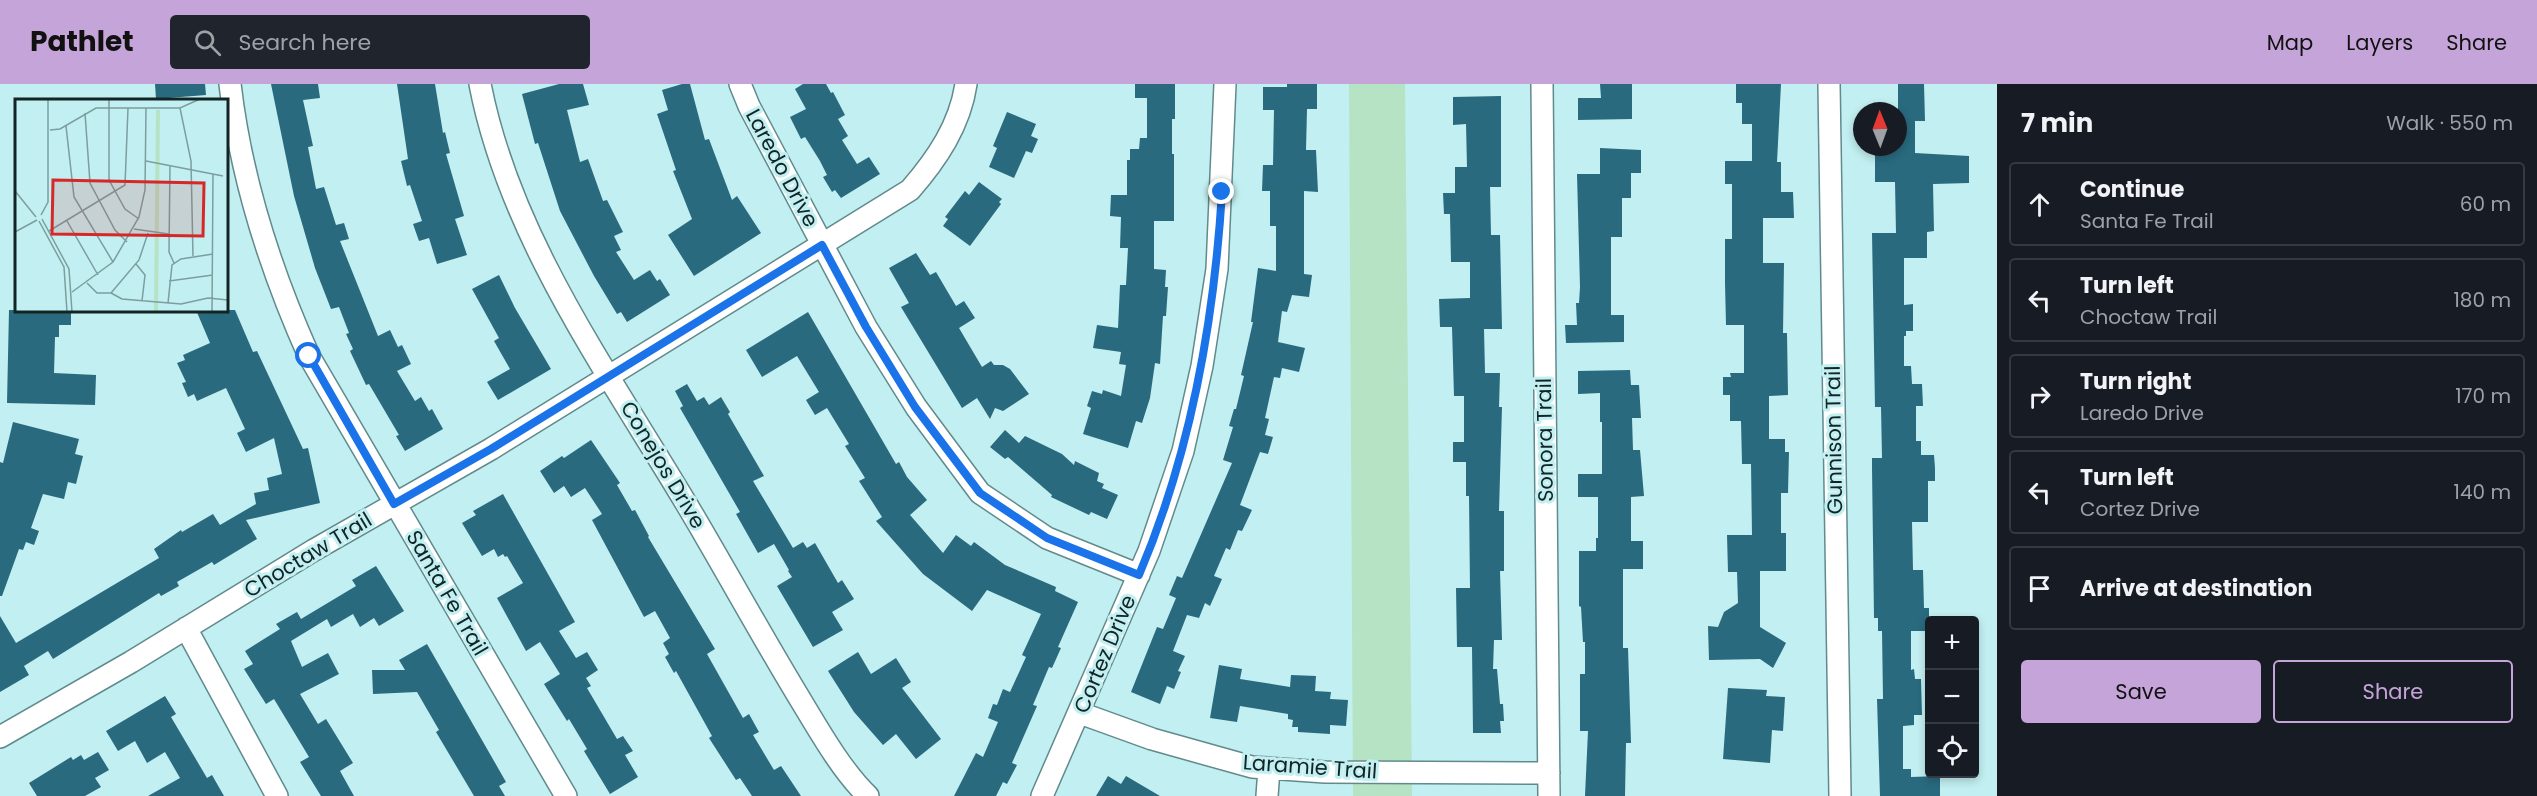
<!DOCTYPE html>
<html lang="en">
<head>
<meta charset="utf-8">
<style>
	:root { --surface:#171b24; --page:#20242c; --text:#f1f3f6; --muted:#9ea1a6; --line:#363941; --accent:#c5a4d9 }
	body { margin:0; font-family:Poppins,sans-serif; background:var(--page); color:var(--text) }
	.controls { position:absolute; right:18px; bottom:18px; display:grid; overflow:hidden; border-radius:6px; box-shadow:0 3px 9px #0003 }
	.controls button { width:54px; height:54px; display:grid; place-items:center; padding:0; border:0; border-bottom:2px solid var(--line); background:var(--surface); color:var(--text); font:30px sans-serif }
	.compass { position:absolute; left:1853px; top:18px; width:54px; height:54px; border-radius:50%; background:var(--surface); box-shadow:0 3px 9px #0003; rotate:359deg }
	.stop { position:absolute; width:18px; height:18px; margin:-14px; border:4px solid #1a73e8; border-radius:50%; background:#fff }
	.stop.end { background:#1a73e8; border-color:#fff; box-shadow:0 2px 6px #0008 }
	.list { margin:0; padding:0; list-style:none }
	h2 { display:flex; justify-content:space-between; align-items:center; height:78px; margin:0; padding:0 24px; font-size:26px }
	h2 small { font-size:20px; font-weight:400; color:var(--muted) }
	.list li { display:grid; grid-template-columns:39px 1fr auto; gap:18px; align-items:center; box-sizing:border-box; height:84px; margin:0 12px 12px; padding:0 12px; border:2px solid var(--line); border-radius:6px }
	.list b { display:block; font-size:22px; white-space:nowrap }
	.list p { margin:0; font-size:20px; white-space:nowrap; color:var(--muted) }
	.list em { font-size:20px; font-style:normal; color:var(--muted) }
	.actions { display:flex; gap:12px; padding:18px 24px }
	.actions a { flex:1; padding:14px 0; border:2px solid var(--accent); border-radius:6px; text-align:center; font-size:21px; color:var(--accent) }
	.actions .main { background:var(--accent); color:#111 }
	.icon { flex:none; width:33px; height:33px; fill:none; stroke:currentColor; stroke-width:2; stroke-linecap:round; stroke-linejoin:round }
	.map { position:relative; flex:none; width:1997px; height:712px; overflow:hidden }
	header { display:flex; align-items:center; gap:36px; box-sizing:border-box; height:84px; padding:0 30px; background:var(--accent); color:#111 }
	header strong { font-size:28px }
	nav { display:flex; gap:33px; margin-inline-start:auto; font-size:21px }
	.search { width:420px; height:54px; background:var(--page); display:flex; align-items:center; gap:15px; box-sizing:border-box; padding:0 21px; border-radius:6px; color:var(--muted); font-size:22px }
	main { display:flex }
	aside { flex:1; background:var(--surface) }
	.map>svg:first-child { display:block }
	.green { fill:#b5e3c4 }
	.building { fill:#296a7f }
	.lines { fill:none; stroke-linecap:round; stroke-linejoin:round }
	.minor-casing { stroke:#618a8d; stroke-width:24 }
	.minor { stroke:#fff; stroke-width:21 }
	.route { stroke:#1a73e8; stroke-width:8 }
	.labels { text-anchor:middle; stroke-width:6; stroke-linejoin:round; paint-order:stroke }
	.street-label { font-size:21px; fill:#132425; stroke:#c2eff1 }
	.inset-road { fill:none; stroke:#7c9e9f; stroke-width:1.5 }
	.view { fill:#d62828; fill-opacity:0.15; stroke:#d62828; stroke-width:3 }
	.inset-edge { fill:none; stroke:#132425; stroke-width:3 }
</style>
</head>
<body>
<header>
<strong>Pathlet</strong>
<div class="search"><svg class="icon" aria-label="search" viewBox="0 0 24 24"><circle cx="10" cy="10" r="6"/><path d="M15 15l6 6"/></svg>Search here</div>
<nav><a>Map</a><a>Layers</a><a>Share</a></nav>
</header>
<main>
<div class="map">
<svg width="1997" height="712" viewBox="0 0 1997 712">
	<rect width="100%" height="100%" fill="#c2eff1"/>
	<path class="green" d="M1349,0H1405L1412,712H1353Z"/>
	<path class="building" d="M155,0H205L206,11L156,15Z
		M271,0H318L320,14L303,16L313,62L308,63L316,105L324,103L336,141L344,139L349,155L340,157L378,252L390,246L398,263L402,261L411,280L397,287L415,317L421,313L429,327L432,325L443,345L405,367L396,352L399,351L369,300L366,301L350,267L353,265L346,250L349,249L339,223L331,225L315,184L294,112Z
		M397,0H435L443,49L445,48L450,69L446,70L464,132L455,135L467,171L437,180L429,154L419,157L413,140L422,137L410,101L407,102L401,77L408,75Z
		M559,0H583L589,21L567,26L580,78L588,75L603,117L607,116L623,148L614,152L621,166L616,168L634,196L650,186L657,197L660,195L670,211L627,238L621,228L617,230L594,192L560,127L538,59L535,60L522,10Z
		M682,0H690L705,56L709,55L732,116L737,112L761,149L694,192L668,151L692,135L673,87L676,86L657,30L668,26L662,6Z
		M803,0H826L831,9L833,8L845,31L838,35L848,52L842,56L857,80L869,73L880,90L841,114L835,106L832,108L823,93L827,91L820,77L805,53L801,55L790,33L806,25L795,5Z
		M1135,0H1175V35H1172V70H1174V137H1154V185L1166,186L1165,203H1168L1166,232H1163L1160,280L1155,279L1150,314L1142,339L1136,337L1128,364L1083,350L1091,324L1087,322L1092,307L1102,310L1103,306L1121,312L1126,281L1119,280L1121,268L1093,264L1097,241L1118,244L1120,201H1126L1128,164H1120L1121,133L1110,132L1111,111H1127V76H1130V65H1139L1140,54H1147V14H1135Z
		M1287,0H1317V25H1307L1306,66H1316L1318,108L1304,107V190L1312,191L1309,213L1292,211L1287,228L1282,227L1278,258L1305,264L1299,288L1282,284L1280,294L1274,293L1265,334L1269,335L1265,351L1273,353L1268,370L1260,368L1240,421L1252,426L1242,447L1238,446L1230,466L1226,464L1214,492L1222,495L1210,522L1205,519L1199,534L1187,531L1173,567L1185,572L1178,587L1181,588L1174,605L1167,602L1160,620L1131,608L1157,543L1163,545L1176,514L1169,511L1177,492L1182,494L1232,379L1223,376L1233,343L1229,342L1234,325H1236L1244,292L1241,291L1253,238H1251L1258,184L1276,187V142H1270V107H1262L1263,81H1273L1274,26H1263V3H1287Z
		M1600,0H1632V35L1578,36V14H1601Z
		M1736,0H1781L1777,78H1781V108H1793L1794,134H1763V179H1784L1783,249H1787L1788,311L1769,312V355H1785V368H1789L1788,409H1781V449H1786V487H1760V543L1786,559L1773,584L1760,575L1709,576L1708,542L1718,543L1724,528L1738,519L1737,488H1728L1727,451H1752L1751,380H1742L1741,337H1730V311H1723V293H1731L1730,289H1744V241H1726L1725,199V155H1732V100H1725V77H1752V40H1742V19H1736Z
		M1898,0H1924L1925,37H1915V69L1969,72V99L1933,100L1934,147L1927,148V174H1904V221L1913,220V247H1906V252H1904V282H1911L1912,300H1922L1923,322H1916V357H1921V371H1934L1935,384V397H1928V438H1912L1913,486H1923L1924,524H1929V547H1911V586L1914,585L1915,595H1921L1922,631H1914V641L1903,642V685H1911V693L1940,692V712H1880L1877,615H1883L1882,547H1878V534H1874L1872,384V374H1882L1881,323H1875L1872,149H1896L1895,98H1875V63H1898Z
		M1501,12V103H1490L1491,151H1500L1502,245H1484L1485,289H1500L1499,323H1502L1499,427H1504V487H1500L1502,556H1494L1493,585H1497L1500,620H1503L1504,637H1500L1501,649H1473L1472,563H1457L1456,504H1470L1469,412H1466V378H1453V358H1464V312H1454L1452,243H1440L1439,215L1470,214V178H1451L1450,130H1444L1443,109H1455V83H1467L1466,40L1453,41V13Z
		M1007,28L1036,40L1031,52L1038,55L1032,69L1026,67L1014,94L989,83L997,64L993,62Z
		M1600,64L1641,66V89H1631V114H1622V153H1611V231H1624V258L1566,259L1565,241H1577L1576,219H1579L1580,203L1577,90H1600Z
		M979,98L1002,115L999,118L1001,120L970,162L943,142L948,135L945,133L965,107L969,111Z
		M916,169L930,191L936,188L956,222L964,217L975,234L959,244L982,283L991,277L994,281H1003L1010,285L1029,310L1003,327L995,324L990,335L977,314L962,324L901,223L909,219L889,184Z
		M499,191L515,224L551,285L498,316L487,298L510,285L494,257L499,254L472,205Z
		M9,226H71V241H59V253H55L54,289L96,291L95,321L7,319Z
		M196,226H235L253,268L257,267L303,365L308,364L320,419L246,436L257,455L214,481L212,478L177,498L179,502L161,512L159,509L53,575L48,567L24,582L29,591L0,608V532L16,559L159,474L154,465L181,446L182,448L213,430L220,441L256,420L254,409L269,406L267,394L282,390L274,354L246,368L237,349L245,345L226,304L197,317L194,310L188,313L182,299L186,298L177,279L185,276L183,271L210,259Z
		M808,228L896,380L899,378L907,393L927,416L910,431L943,469L956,451L971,462L974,458L1005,481L1056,503L1055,507L1078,518L1058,563L1061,564L1052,584L1049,583L1033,621L1037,622L1012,679L1017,681L1007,700L1003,698L996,712H954L976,669L983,673L998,638L988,634L993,620L997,621L1003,605L1010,608L1026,573L1022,571L1041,530L987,506L972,527L923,490L876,437L882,433L859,397L865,394L845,362L849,360L827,324L815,331L806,316L819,308L797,272L762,293L746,266Z
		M1630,286L1631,301H1639L1641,334H1632L1633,366H1640L1644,412L1631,413V457H1643V485H1623V564H1628L1631,659H1626L1625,712H1585L1588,647H1580V590H1585V558H1583L1581,523L1579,522V467H1596V454H1598V413H1578V390H1602V338H1600V309L1578,310V287Z
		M687,300L697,317L704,313L709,321L721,313L730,328L728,330L764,392L753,397L793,464L803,458L807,464L815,459L838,499L842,496L854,515L832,528L843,546L813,563L777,502L792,493L788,487L789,486L774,460L758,469L736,430L740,428L680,324L683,322L675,307Z
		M13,338L79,355L75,370L83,372L76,400L68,398L64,415L43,410L31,444L39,447L34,461L26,458L23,466L19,465L2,512H0V378L3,379Z
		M1005,346L1019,359L1025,352L1062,370L1074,381L1075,377L1099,389L1097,397L1104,400L1102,404L1118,411L1107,435L1091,428L1089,431L1051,413L1052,411L1008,373L1005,375L990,363Z
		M591,356L620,399L617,401L632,427L635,426L649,452L648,453L715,565L707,570L743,634L749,630L759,648L753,651L774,686L781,682L801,712H752L740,694L736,696L709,654L712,652L676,587L674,589L665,573L669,570L663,559L670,554L655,527L644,533L592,436L602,430L585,404L571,413L564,402L554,409L540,387L562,372L564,374Z
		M503,410L575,538L559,547L576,574L587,568L598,586L586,594L591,602L587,604L617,655L623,652L633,667L625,671L638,693L610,710L584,667L587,665L569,635L567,637L544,600L560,590L540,558L526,567L497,514L523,499L507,472L505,473L503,470L498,473L494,465L482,472L462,439L476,431L473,427Z
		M376,482L404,527L379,542L374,534L360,543L353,530L331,543L327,535L291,557L302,583L328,569L339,590L300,610L318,640L326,635L353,679L340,687L354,712H321L300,678L309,673L274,615L266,620L244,585L253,580L245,567L280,545L276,540L297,528L301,535L356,502L352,496Z
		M427,560L506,698L499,702L505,712H474L436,648L439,646L417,608L373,610L372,586H405L399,576Z
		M858,568L871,590L896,574L911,598L902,604L941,655L916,675L896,650L883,661L854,628L828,587Z
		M1219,581L1242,585L1240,595L1290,603L1291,591L1316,592L1315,607L1331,608L1330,615L1348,616L1346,642L1330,641V650L1298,648V643H1292L1293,636L1288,635V630L1240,622L1237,638L1210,634Z
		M1728,604L1767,606L1766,612L1785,613L1783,647L1772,646L1770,679L1723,675Z
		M165,612L176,630L171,633L207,694L212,691L224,712H148L180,694L165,668L147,679L135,657L118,667L106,647Z
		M98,668L109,686L95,694L101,703L85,712H37L29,699L71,673L73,676L81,671L84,676Z
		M1108,692L1121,700L1126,692L1160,712H1096Z"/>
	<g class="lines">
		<g class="minor-casing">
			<path id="minor" d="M230,0C241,95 270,185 309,272L566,712
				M480,0C512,166 625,311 707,455C739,510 770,566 803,620C821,650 843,688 868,712
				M740,0L749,22L866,243L916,323L980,409L1047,454L1139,491
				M1542,0L1549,712
				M1829,0L1840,712
				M186,544L277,712
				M1080,629L1152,655L1252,683L1325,688L1549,689
				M0,653L131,578L314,466L491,365L910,106C937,75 960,41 966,0
				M1042,712L1149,467L1183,367L1202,282L1217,185L1225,0
				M1267,712L1269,685"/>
		</g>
		<use href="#minor" class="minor"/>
	</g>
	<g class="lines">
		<path class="route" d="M309,272L394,420L491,365L822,161L866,243L915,323L980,409L1047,454L1139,491C1191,369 1214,239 1222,108"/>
	</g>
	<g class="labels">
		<g class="street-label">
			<text transform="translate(782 84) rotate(62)" y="7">Laredo Drive</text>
			<text transform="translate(1545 356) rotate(-91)" y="7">Sonora Trail</text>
			<text transform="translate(1834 356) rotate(-91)" y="7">Gunnison Trail</text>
			<text transform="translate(663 381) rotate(59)" y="7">Conejos Drive</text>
			<text transform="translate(308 471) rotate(-31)" y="7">Choctaw Trail</text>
			<text transform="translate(447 509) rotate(60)" y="7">Santa Fe Trail</text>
			<text transform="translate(1105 570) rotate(-67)" y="7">Cortez Drive</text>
			<text transform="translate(1310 683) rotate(4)" y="7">Laramie Trail</text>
		</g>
	</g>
	<g transform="translate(15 15)">
		<rect width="213" height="213" fill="#c2eff1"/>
		<path d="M141,11H145L143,213H139Z" fill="#b5e3c4"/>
		<path class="inset-road" d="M94,0V81L110,110L124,120M165,9L176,62L178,157M70,14L75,84L100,131L112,143M51,27L59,98L98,163M35,31L45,30L81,9H165L185,0M131,62L208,77M155,66L154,153L159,164M0,92L21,118M26,116L33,103V0M27,120L54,170L57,213M24,122L49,168L52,213M52,122L83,176M119,130L154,135M34,132L110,86L113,9M0,133L22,121M121,165L130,176L127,202M154,182L198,176M72,184L82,194H96M57,193L98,163L124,118L130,91L131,9M96,194L107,200L166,205L193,199L213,201M96,194L124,161L133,134M153,204L157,166L166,160L198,155M197,213L198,75"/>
		<path class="view" d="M38,81L189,84L188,137L37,135Z"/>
		<rect width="213" height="213" class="inset-edge"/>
	</g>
</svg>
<div class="controls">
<button>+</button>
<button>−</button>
<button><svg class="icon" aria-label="locate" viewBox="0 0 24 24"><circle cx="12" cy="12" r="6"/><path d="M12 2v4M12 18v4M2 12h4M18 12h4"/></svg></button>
</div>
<svg class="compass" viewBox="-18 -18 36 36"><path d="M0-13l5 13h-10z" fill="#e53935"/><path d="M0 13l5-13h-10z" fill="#9ea1a6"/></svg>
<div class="stop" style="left:309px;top:272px"></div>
<div class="stop end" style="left:1222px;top:108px"></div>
</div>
<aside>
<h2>7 min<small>Walk · 550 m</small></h2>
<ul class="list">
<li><svg class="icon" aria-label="ahead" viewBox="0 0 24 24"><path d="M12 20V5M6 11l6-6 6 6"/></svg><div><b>Continue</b><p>Santa Fe Trail</p></div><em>60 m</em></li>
<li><svg class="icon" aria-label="left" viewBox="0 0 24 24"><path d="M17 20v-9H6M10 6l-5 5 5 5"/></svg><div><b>Turn left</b><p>Choctaw Trail</p></div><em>180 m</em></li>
<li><svg class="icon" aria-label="right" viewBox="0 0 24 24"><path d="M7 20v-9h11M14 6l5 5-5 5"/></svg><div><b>Turn right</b><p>Laredo Drive</p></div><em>170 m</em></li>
<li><svg class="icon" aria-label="left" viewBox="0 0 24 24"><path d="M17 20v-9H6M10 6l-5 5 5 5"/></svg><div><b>Turn left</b><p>Cortez Drive</p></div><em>140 m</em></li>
<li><svg class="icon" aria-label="arrive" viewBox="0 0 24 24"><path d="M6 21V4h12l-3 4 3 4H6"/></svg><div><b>Arrive at destination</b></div></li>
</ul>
<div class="actions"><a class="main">Save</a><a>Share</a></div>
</aside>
</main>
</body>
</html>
